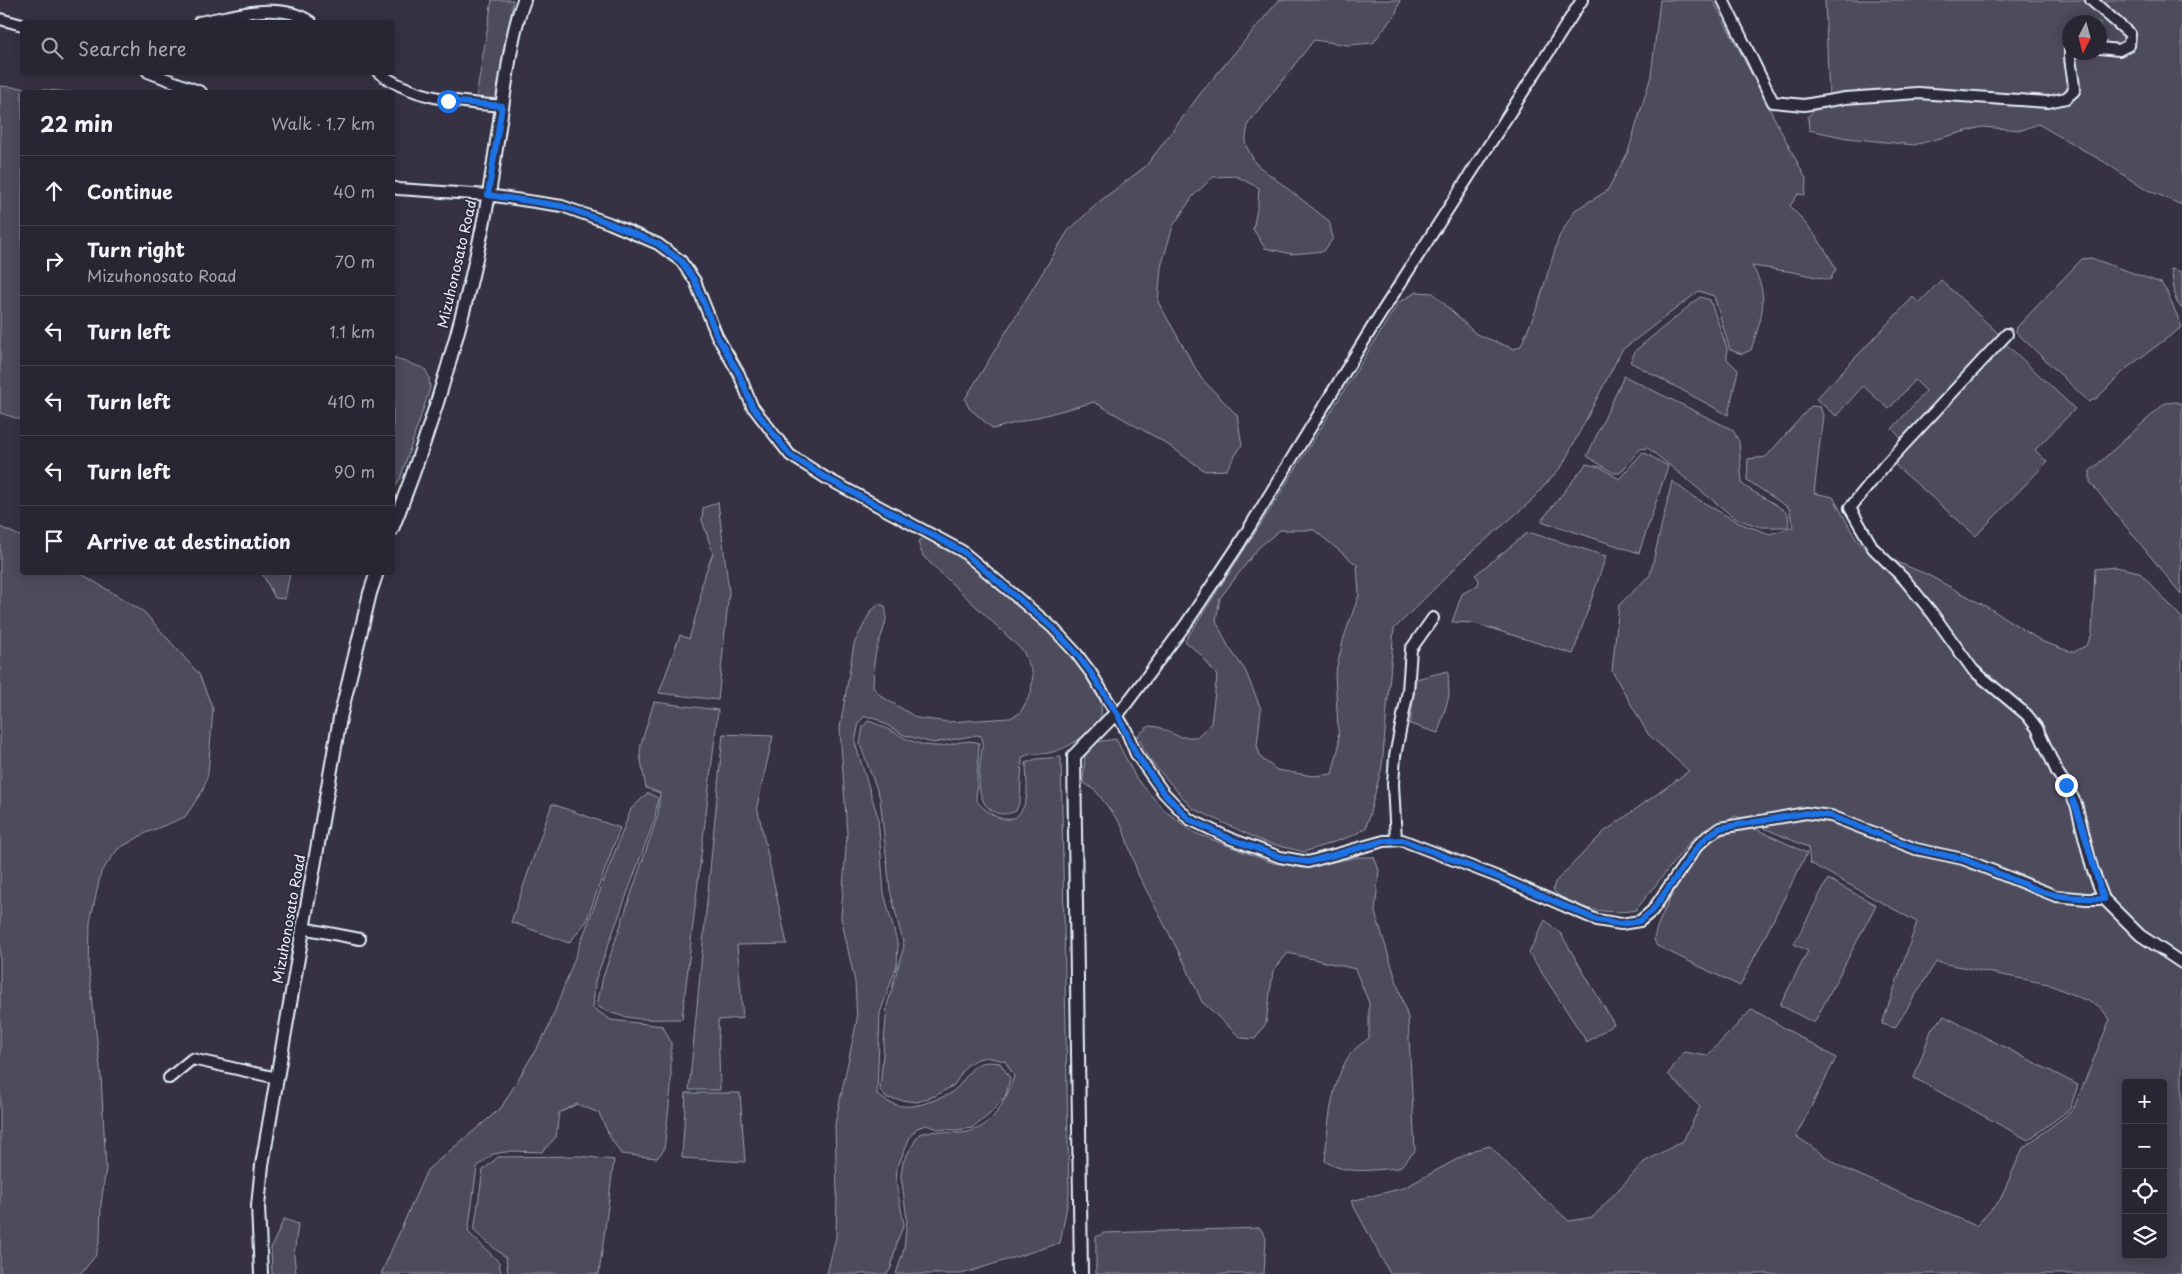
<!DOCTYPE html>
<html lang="en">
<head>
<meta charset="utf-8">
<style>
	:root { --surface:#282633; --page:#34323f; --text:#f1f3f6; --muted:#a5a5ac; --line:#44434e }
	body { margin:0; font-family:"Playpen Sans",sans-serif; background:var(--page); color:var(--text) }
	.controls { position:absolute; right:15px; bottom:15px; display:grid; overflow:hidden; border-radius:5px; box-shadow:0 2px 12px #0003 }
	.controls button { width:45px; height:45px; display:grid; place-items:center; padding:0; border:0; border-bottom:1px solid var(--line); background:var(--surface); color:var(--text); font:25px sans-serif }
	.compass { position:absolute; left:2062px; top:15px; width:45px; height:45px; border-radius:50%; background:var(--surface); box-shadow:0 2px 12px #0003; rotate:186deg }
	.stop { position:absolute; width:15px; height:15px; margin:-11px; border:4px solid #1a73e8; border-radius:50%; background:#fff }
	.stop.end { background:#1a73e8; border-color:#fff; box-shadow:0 1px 5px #0008 }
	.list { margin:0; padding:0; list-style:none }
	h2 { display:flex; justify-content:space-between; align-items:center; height:65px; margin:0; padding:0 20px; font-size:21px }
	h2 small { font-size:16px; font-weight:400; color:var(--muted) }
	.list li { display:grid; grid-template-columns:32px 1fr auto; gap:15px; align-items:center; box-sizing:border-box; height:70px; padding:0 20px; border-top:1px solid var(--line) }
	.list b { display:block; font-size:19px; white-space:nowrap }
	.list p { margin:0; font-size:16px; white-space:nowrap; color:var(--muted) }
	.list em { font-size:16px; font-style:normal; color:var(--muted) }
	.icon { flex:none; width:28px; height:28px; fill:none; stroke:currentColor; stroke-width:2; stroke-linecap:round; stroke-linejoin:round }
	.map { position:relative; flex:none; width:2182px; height:1274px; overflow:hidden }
	.search { position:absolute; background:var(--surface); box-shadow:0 2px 12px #0003; left:20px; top:20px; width:375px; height:55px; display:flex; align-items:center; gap:12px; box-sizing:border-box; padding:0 18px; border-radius:5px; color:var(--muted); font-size:19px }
	.panel { position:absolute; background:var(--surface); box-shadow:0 2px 12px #0003; left:20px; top:90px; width:375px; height:485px; border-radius:5px }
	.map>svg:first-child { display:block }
	.green { fill:#4d4b5c; stroke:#9a9eaa; fill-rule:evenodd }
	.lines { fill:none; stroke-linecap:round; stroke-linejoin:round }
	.minor-casing { stroke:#e8f1f8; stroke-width:14 }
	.tertiary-casing { stroke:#e8f1f8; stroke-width:16 }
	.minor { stroke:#2f2a3d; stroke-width:10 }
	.tertiary { stroke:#2f2a3d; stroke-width:12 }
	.route { stroke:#1a73e8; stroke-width:6 }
	.labels { text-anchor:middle; stroke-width:4; stroke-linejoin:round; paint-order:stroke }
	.street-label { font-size:14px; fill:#e8f1f8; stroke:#2f2a3d }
</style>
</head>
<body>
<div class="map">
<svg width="2182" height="1274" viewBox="0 0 2182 1274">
	<rect width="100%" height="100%" fill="#363244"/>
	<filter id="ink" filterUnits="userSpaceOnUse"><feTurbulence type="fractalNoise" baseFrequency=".02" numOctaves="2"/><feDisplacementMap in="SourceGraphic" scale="10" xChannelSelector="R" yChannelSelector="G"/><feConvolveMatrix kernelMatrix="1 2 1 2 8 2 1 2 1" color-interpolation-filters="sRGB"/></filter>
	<g filter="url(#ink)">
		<path class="green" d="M492,0H513L498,101L476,98Z
			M1279,0H1400L1396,13L1373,43L1348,45L1314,40L1248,124L1245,144L1256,164L1329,221L1333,238L1324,251L1292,254L1265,248L1253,229L1258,204L1259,188L1236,176L1213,177L1193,196L1173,226L1161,267L1158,302L1201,378L1237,415L1242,445L1226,470L1205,471L1164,442L1094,402L993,429L969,408L965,399L1068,231L1100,201L1146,166L1200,94Z
			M1660,0H1713L1806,179L1805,195L1798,194L1790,206C1808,225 1824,245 1836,269L1830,280L1793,272L1752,266C1771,297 1761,318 1751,350L1742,354L1730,350L1714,296L1699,291L1622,350L1562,466L1529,503L1468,555L1394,629L1382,766L1366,828L1352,836L1304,852L1264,842L1192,808L1147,757L1138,735L1149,726L1158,727L1180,737H1197L1211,723L1217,676L1202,656L1185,641L1270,510L1399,302L1417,292L1433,293L1476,334L1514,349L1521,346L1538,305L1559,237L1575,210L1607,191L1628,152L1651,76ZM1280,530H1314L1357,565L1359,595L1344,637L1335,675L1339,746L1332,774L1313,776L1277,770L1261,758L1257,746L1261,709L1245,670L1228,646L1216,621L1220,598L1259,547Z
			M1825,0H2182V205L2143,188L2106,163L2038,124L2022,130L1982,127L1914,145L1847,138L1809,130L1808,116L1829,97ZM2070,22H2100V52H2070Z
			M0,86L71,92H22V420L0,413Z
			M2091,258L2161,283L2167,292L2182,327L2127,368L2097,398L2089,402L2016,332L2017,327L2082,259Z
			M2171,269L2182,272V309L2176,301Z
			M1941,280L1999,334L1901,438L1892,429L1926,391L1915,380L1889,409L1863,386L1836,416L1816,399L1913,297L1919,303Z
			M1700,297L1710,300L1727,348V359L1738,370L1728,415L1630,362L1636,350Z
			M2004,342L2075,409L2035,450L2047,462L1976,536L1894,464Z
			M393,357L425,369L429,377L430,388L400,479L393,491Z
			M1624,376L1733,430L1739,442L1742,484C1751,492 1784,507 1788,515C1789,518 1788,524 1789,527H1761L1736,519L1648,448L1640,449L1620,473H1613L1587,456Z
			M2177,402L2182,404L2181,594L2090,482V471L2165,403Z
			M1811,406L1820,407L1823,415L1814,493L1833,497L1856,539L1864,548L1928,575L1989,608L2043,642L2069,651H2076L2087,645L2092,634L2095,569L2116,567L2139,572L2182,618V1274H1390L1351,1201L1404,1188L1474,1150L1490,1146L1525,1182L1569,1221L1593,1217L1644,1162L1683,1141L1700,1107L1668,1074L1684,1052L1707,1056L1752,1009L1836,1058L1796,1136L1841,1167L1976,1226L2000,1200L2023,1148L2073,1110L2110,1019L2099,1006L2048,984L1936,962L1895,1028L1882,1024L1917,922L1810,863L1808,847L1736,816L1692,839L1636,910C1612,915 1570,910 1553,890L1555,882L1604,832L1689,771L1648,734L1612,671L1619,605L1650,575L1672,481L1692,496L1739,523L1770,534L1793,527L1789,508L1747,480L1748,459L1766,457ZM2126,1083H2163V1255H2126Z
			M1643,452L1668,466L1639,553L1541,521L1586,464L1600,467L1619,479Z
			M718,502L729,592L718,700L659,693L680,635L689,639L700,601L702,582L713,553L702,520L703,508Z
			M0,527L22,537V572L80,573L144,612L199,674L213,709L208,774L203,790L185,817L146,833L118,849L101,872L90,923L89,970L101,1076L106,1168L101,1204L100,1238L96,1255L81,1274H0Z
			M1531,533L1606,556L1573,654L1474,623L1452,622L1462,594L1478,585L1479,580L1475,575L1526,534Z
			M923,538C960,541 1084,658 1098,693C1101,700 1102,708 1101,716C1091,734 1068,749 1048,753C1039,755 1029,752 1022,758L1020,801L1016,811C1009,814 1004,815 997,813C970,804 981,762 983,741L981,736L977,735L933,743L904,735L873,717H864L859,722L855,743L878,817L884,893L898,946L897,965L880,1013L877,1094C896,1111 915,1108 937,1099C942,1097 947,1096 951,1093C962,1085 967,1072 977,1065C984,1061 992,1062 1000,1063L1010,1078L1006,1095L991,1113L973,1128L956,1130L938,1129L926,1125L917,1128L910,1137L897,1168L896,1183L904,1224L897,1242L891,1268L887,1274H827L836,1237L837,1195L835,1124L857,1020L855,982L841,917L847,834L840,728L854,644L871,611L879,604L885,606C890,623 878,639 875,656C873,666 874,677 873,687L881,696L917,718L948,722L1010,718L1020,713L1031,693L1033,674L1023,651L923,556L918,542Z
			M262,573H290L285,599L275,598Z
			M1448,671L1449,696L1438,733L1410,724L1416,679Z
			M654,702L718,710L682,1019C652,1019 624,1022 597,1006L603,977L658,815L660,793L646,788L640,755L641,744Z
			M868,721C891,727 908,745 933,746C948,748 965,737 979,743L976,800C988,815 1015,833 1025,803C1029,792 1026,775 1026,763L1036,759L1061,757L1069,1195L1060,1243L962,1274H896L904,1249L907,1219L901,1176L903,1162L919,1134C935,1129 942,1133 958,1133C990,1133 1005,1104 1014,1076L1005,1061L986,1057L975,1060L966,1066L954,1085L935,1096L917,1102L886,1098L880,1090L887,1006L904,946L890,890L880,798L860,744L863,727Z
			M723,734L773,736L757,806L787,944L737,945L743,1018L718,1020L720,1090H689Z
			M1116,739L1136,778L1165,811L1195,833L1273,863L1308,867L1358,857H1374L1379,870L1375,912L1408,1018L1415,1151L1399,1168C1374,1169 1347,1176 1325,1161C1328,1126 1330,1083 1351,1053C1356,1047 1363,1043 1369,1038V1003L1355,969L1288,953L1273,971L1266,1023L1255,1039L1241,1038L1202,1002L1185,964L1138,874L1122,826L1096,791L1083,782L1085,756L1095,742Z
			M648,793L658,798L655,818L595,981L593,1008L611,1020L663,1026L671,1043V1088L664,1150L657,1158L621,1154L610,1137L599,1113L577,1104L559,1113L556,1137L542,1152L512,1151L493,1154L477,1167L468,1232L499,1262L501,1274H381L427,1170L501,1108L548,1029L631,809Z
			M552,804L620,828L586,922L569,943L511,922Z
			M1756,829L1807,853L1740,986L1657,946L1654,940C1656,918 1695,849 1714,838C1727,832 1742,831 1756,829Z
			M1828,879L1876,905L1814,1023L1780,1005L1808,951L1794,944Z
			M1545,920L1561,934L1614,1024L1587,1042L1529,953Z
			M1944,1016L2078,1085L2070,1109L2028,1140L1914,1078L1932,1028Z
			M686,1093H740L745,1162L682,1158Z
			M579,1156L614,1160L599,1274H508L506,1258L474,1231L483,1170L498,1157Z
			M284,1219L298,1224L294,1255L296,1274H272L271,1248Z
			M1260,1228L1266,1238L1264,1274H1096V1237L1104,1233Z"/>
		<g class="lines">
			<g class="minor-casing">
				<path id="minor" d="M1723,0L1773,102L1804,105L1845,98L1918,93L2048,102L2066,98L2074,91C2074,76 2069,63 2070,49
					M2091,0L2130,34L2129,45L2119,50L2100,48
					M0,19L22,25
					M199,22C234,16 279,0 311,22
					M148,72L201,92
					M378,72C413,99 460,102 502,106
					M392,187L398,189L488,195L562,206L609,223L658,244L681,261L695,281L717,336L739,374L752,406L790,455L826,478L962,551L1026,605L1053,628L1076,653L1091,673L1126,730L1136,754L1163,792L1189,819L1229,838L1280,857L1308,862L1384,841L1402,840L1498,877L1597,920L1621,924L1640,921L1652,911L1697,846L1708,836L1720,828L1806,813L1831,816L1916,849L1963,859L2056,896L2086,899H2104
					M2007,334L1885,465L1850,508L1873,548L1905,580L1932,613L1973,670L2027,715L2037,728L2057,772L2066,785L2076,804L2092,868L2104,899L2140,935L2182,963
					M1118,715L1186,624L1238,546L1373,326L1582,0
					M1396,840L1393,784L1395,756L1408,691L1411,649L1433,618
					M302,928L360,939
					M169,1078L192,1059L277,1078"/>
			</g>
			<g class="tertiary-casing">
				<path id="tertiary" d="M392,529C434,424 469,305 489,194C495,157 500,119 506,81C510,54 514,26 524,0
					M261,1274L258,1206L262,1165L277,1078L340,718L370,593L377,572
					M1081,1274L1074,756L1110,719L1118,715"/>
			</g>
			<use href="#minor" class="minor"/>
			<use href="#tertiary" class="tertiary"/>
		</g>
	</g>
	<g class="lines" filter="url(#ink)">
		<path class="route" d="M448,101L502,106L488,195L562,206L609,223L658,244L681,261L695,281L717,336L739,374L752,406L790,455L826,478L962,551L1026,605L1053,628L1076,653L1091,673L1118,715L1136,754L1163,792L1189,819L1228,838L1280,857L1308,862L1384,841L1402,840L1498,877L1597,920L1621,924L1640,921L1652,911L1698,846L1708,836L1720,828L1806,813L1831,816L1916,849L1963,859L2043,892C2063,898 2083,898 2104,899C2090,861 2084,821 2066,785"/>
	</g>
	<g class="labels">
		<g class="street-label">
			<text transform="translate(457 264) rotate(-77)" y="5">Mizuhonosato Road</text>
			<text transform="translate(289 919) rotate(-80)" y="5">Mizuhonosato Road</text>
		</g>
	</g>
</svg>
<div class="controls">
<button>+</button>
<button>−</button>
<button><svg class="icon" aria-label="locate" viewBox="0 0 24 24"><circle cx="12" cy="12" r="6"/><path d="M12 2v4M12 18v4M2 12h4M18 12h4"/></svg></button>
<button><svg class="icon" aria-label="layers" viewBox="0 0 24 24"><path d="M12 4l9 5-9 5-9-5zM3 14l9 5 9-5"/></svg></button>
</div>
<svg class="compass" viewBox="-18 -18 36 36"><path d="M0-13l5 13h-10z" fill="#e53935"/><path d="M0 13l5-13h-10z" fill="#a5a5ac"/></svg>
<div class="stop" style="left:448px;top:101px"></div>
<div class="stop end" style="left:2066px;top:785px"></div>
<div class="search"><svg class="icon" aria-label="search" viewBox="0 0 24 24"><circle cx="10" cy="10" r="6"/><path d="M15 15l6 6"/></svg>Search here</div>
<section class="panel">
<h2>22 min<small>Walk · 1.7 km</small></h2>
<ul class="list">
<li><svg class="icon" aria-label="ahead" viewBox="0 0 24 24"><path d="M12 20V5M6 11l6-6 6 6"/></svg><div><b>Continue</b></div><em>40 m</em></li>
<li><svg class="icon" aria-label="right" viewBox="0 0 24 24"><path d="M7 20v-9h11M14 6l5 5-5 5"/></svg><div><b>Turn right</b><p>Mizuhonosato Road</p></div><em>70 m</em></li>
<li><svg class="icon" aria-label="left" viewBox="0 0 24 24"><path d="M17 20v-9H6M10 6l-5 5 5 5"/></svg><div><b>Turn left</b></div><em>1.1 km</em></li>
<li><svg class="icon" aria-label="left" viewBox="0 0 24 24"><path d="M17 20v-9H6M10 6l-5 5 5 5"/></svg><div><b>Turn left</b></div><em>410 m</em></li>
<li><svg class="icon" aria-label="left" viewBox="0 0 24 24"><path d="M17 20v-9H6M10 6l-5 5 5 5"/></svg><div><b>Turn left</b></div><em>90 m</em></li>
<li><svg class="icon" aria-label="arrive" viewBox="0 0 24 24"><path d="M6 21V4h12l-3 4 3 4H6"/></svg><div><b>Arrive at destination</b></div></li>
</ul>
</section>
</div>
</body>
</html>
